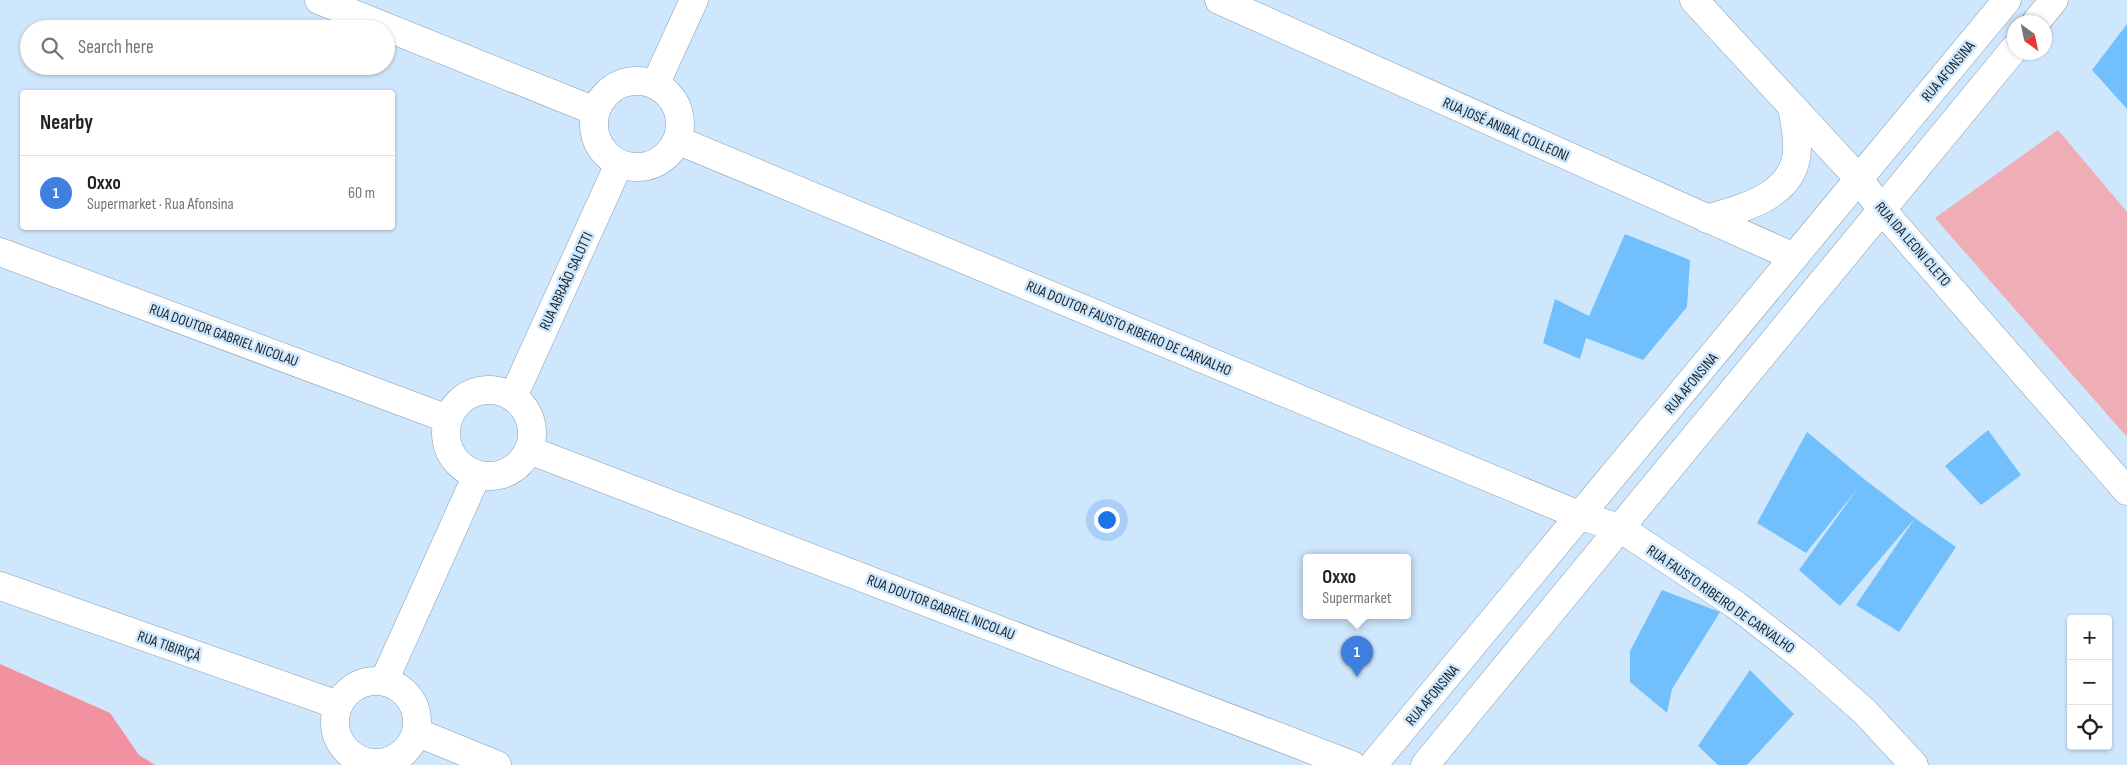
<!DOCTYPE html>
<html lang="en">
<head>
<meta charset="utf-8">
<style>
	:root { --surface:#fff; --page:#f2f2f2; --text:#222; --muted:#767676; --line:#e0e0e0; --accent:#ad1947 }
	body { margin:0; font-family:"Sofia Sans Condensed",sans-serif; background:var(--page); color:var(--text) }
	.controls { position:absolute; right:15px; bottom:15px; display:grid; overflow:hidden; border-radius:5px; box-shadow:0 1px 4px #0004 }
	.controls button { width:45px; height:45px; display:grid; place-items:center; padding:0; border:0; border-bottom:1px solid var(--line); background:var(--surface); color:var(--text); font:25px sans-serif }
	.compass { position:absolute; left:2007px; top:15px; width:45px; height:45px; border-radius:50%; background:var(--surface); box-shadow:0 1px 4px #0004; rotate:147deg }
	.you { position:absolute; left:1106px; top:519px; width:18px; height:18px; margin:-12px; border:4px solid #fff; border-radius:50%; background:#1a73e8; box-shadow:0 0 0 8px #1a73e833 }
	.badge { display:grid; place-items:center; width:32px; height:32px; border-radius:50%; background:var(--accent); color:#fff; font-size:16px; font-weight:700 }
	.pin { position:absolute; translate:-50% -41px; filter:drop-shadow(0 1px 2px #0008) }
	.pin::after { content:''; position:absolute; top:26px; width:18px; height:15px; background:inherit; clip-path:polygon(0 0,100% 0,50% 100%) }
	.popup { position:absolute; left:1303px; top:554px; width:108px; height:65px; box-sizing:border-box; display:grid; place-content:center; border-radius:5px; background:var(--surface); filter:drop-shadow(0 1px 4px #0005); font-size:16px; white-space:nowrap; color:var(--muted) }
	.popup b { font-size:19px; color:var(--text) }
	.popup::after { content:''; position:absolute; left:50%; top:100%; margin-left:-10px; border:10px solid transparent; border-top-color:var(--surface) }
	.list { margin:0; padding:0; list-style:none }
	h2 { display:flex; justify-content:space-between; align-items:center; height:65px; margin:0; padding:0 20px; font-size:21px }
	h2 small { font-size:16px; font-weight:400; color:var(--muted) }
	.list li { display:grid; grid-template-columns:32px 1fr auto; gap:15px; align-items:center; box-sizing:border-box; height:75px; padding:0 20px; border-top:1px solid var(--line) }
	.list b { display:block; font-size:19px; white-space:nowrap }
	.list p { margin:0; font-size:16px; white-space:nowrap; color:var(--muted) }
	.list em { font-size:16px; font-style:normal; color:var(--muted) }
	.icon { flex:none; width:28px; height:28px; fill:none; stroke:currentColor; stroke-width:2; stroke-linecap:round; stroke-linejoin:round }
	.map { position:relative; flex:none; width:2127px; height:765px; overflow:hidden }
	.search { position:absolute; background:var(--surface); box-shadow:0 1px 4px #0004; left:20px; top:20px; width:375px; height:55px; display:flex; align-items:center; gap:12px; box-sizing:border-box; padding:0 18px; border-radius:28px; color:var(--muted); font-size:19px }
	.panel { position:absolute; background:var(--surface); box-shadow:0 1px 4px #0004; left:20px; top:90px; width:375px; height:140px; border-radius:5px }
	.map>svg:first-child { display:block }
	.green { fill:#efadb5 }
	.water { fill:#f292a1 }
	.building { fill:#71bffd }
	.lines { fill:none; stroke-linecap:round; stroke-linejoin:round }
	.minor-casing { stroke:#869db0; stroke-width:29 }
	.tertiary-casing { stroke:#869db0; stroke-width:29 }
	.primary-casing { stroke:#869db0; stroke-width:29 }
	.minor { stroke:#fff; stroke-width:28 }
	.tertiary { stroke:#fff; stroke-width:28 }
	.primary { stroke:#fff; stroke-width:28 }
	.labels { text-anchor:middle; stroke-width:5; stroke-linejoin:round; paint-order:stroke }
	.street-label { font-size:15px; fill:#1a232a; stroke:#cfe7fc }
</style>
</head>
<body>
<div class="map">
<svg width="2127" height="765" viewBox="0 0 2127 765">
	<rect width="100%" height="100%" fill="#cfe7fc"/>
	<path class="green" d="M2058,130L2127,212V437L1935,218Z"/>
	<path class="water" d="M0,664L110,713L139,755L155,765H0Z"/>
	<path class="building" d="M2127,24V109L2092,70Z
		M1625,234L1690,260L1687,307L1643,360L1586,338L1580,359L1543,343L1555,299L1589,316Z
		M1988,430L2021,475L1981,505L1945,466Z
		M1807,432L1864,479L1915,518L1840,606L1799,570L1858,488L1806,553L1757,523Z
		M1915,518L1956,547L1899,632L1856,605Z
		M1662,590L1720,612L1672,689L1667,713L1630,682V651Z
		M1750,670L1794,714L1747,765H1718L1698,746Z"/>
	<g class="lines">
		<g class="minor-casing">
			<path id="minor" d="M319,0L595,111
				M1219,0L1794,257
				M594 124a43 43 0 1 1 86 0a43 43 0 1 1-86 0Z
				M655,85L694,0
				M677,140L1581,516L1620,528L1736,605L1804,658L1865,712L1914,765
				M0,252L448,419
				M446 433a43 43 0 1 1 86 0a43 43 0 1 1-86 0Z
				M513,397L619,164
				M529,450L1352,765
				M0,586L338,705
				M384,681L477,475"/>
		</g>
		<g class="tertiary-casing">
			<path id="tertiary" d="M1694,0L1859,179L1882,210L2127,491
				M1707,219C1743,208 1796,196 1797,149C1798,135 1794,120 1792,106"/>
		</g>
		<g class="primary-casing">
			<path id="primary" d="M2036,22L2054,0
				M335 722a41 41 0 1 1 82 0a41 41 0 1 1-82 0Z
				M416,732L497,765
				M1373,765L2007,0
				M1425,765L2014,49"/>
		</g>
		<use href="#minor" class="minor"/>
		<use href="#tertiary" class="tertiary"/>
		<use href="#primary" class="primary"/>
	</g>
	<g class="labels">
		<g class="street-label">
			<text transform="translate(1948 71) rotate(-50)" y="5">RUA AFONSINA</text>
			<text transform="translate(1506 129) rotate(24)" y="5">RUA JOSÉ ANIBAL COLLEONI</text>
			<text transform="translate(1913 244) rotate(49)" y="5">RUA IDA LEONI CLETO</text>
			<text transform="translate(566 281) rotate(-65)" y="5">RUA ABRAÃO SALOTTI</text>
			<text transform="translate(1129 328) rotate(23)" y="5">RUA DOUTOR FAUSTO RIBEIRO DE CARVALHO</text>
			<text transform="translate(224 335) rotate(20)" y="5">RUA DOUTOR GABRIEL NICOLAU</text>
			<text transform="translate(1691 383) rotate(-50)" y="5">RUA AFONSINA</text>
			<text transform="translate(1721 599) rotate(35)" y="5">RUA FAUSTO RIBEIRO DE CARVALHO</text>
			<text transform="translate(941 607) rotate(21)" y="5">RUA DOUTOR GABRIEL NICOLAU</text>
			<text transform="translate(169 646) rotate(19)" y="5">RUA TIBIRIÇÁ</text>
			<text transform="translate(1432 695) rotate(-50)" y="5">RUA AFONSINA</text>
		</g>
	</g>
</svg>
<div class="controls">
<button>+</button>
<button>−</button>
<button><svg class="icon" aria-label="locate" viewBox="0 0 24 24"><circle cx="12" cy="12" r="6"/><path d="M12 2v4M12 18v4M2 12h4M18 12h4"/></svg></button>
</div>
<svg class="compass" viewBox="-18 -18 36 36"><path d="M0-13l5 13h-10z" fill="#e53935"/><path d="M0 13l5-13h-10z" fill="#767676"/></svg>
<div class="you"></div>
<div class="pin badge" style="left:1357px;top:677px;background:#3f7fe0">1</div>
<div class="popup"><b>Oxxo</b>Supermarket</div>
<div class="search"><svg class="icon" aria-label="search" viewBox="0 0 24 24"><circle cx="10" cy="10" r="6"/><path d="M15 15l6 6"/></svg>Search here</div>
<section class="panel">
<h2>Nearby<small></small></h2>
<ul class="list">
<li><span class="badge" style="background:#3f7fe0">1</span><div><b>Oxxo</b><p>Supermarket · Rua Afonsina</p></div><em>60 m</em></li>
</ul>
</section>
</div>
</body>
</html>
